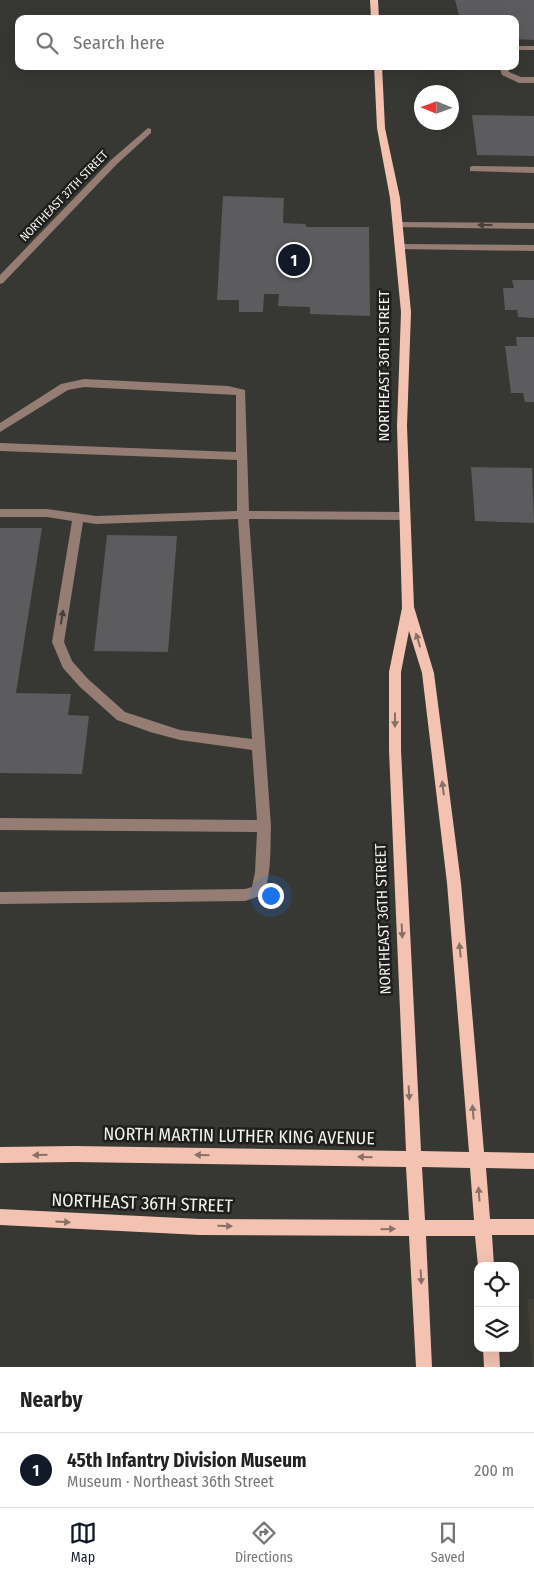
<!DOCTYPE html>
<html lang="en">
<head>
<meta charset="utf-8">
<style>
	:root { --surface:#fff; --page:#f2f2f2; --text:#222; --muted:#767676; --line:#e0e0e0; --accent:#111827 }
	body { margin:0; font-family:"Fira Sans Condensed",sans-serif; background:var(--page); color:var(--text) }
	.controls { position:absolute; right:15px; bottom:15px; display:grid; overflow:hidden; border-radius:10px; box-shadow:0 5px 20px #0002 }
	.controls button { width:45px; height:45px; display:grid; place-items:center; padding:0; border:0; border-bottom:1px solid var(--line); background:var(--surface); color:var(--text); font:25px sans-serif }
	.compass { position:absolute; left:414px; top:85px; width:45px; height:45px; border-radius:50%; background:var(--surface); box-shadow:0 5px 20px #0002; rotate:271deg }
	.you { position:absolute; left:270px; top:895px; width:18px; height:18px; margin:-12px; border:4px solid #fff; border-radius:50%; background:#1a73e8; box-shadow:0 0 0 8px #1a73e833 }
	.badge { display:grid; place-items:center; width:32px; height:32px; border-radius:50%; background:var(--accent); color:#fff; font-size:16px; font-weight:700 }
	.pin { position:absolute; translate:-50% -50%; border:2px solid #fff; box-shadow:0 1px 5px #0006 }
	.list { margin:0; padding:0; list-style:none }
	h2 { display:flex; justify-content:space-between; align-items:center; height:65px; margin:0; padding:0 20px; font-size:21px }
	h2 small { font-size:16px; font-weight:400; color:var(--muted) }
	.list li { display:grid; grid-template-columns:32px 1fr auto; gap:15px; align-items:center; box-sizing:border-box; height:75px; padding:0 20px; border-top:1px solid var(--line) }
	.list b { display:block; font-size:19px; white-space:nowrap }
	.list p { margin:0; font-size:16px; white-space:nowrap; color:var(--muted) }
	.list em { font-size:16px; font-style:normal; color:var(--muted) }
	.icon { flex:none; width:28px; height:28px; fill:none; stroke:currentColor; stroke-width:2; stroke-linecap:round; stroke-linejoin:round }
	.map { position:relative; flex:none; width:534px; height:1367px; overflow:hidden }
	.search { position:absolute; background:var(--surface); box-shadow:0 5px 20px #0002; left:15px; right:15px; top:15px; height:55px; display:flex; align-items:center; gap:12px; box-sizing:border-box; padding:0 18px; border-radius:10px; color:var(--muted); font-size:19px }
	.sheet { height:140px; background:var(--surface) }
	nav { display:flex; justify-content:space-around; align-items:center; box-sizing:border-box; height:70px; border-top:1px solid var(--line); background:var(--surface); font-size:14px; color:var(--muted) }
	nav a { display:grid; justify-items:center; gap:2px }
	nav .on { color:var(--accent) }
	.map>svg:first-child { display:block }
	.built { fill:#414037 }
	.building { fill:#5c5b5e }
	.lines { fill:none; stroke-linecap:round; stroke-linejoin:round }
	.minor { fill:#957d74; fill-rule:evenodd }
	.major { fill:#f3c2b0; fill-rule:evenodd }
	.oneway { fill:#483f3b }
	.oneway2 { fill:#897066 }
	.labels { text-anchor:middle; stroke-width:5; stroke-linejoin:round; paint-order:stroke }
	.far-street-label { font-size:12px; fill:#f1f1ef; stroke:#1f1e1d }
	.street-label { font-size:15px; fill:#f1f1ef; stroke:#1f1e1d }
	.near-street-label { font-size:18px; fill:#f1f1ef; stroke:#1f1e1d }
</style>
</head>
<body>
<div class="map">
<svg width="534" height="1367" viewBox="0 0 534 1367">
	<rect width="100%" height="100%" fill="#373734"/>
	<path class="built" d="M527,1299H534V1367H532Z"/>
	<path class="building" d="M455,0H534V40L515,39V19H460Z
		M472,115L534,116V156L477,155Z
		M223,196L284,198L283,223L305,224L307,227H369L370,316L310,314V307L278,306L279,294H264L263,312H239V300H217Z
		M512,280H534V318L518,317L517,310H505L503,288H514Z
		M516,337H534V402H525L523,393H511L505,346H517Z
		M471,467L532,468L534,523L475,521Z
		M0,528H42L16,693L71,694L68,715L89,716L82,774L0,773Z
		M107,535L177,536L168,652L94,651Z"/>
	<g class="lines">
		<path class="minor" d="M515,46H534V50H515Z
			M499,66H507L509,72L521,77H534V83H519L502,75Z
			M148,128L151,129V133L117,164L3,283L0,284V275L111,160Z
			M473,166L534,167V173L470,171V167Z
			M398,222L534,223V229L395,227V223Z
			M401,244L534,245V251L398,249L396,247Z
			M84,379L228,386L245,390L249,511L404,512L410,516L404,520L249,519L271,826C270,848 272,875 263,895L245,901L0,904V892L245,889L252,887L255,872L257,832L0,830V818L257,820L252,750L180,740L150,732L117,720L80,687L63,668L52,642L72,521L47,517H0V509H47L96,516L237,511V460L0,451V443L236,452V395L84,387L68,390L0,432V423L61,384ZM238,519L252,739L180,730L125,712L88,679L72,661L64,642L83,522L96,524Z"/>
		<path class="major" d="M370,0H378L379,19H371Z
			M374,66H382L385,128L400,198L411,312L407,426L414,607L434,673L461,883L484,1152L534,1153V1169L486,1168L490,1219H534V1235H492L494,1266H478L475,1236H426L432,1367H416L409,1236L200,1235L0,1225V1209L200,1219L409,1220L406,1167L74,1162L0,1163V1147L74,1146L406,1151L389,750V672L402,608L397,426L401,312L390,198L377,128ZM409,631L422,673L447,883L469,1152L421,1151L401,750V672ZM422,1167L470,1168L474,1220H425Z
			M483,1348H499L500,1367H484Z"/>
	</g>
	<defs><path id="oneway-solid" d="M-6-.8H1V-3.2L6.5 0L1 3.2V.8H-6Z" transform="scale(1.25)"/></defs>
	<g class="oneway">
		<use href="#oneway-solid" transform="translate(485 225) rotate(-180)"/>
		<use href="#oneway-solid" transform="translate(62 617) rotate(-81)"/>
	</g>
	<g class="oneway2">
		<use href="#oneway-solid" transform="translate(418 640) rotate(-107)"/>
		<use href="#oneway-solid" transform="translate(395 720) rotate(90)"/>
		<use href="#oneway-solid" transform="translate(443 788) rotate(-97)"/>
		<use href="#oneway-solid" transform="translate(402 931) rotate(87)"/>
		<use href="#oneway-solid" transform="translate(460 950) rotate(-95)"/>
		<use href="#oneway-solid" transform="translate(409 1093) rotate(87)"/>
		<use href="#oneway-solid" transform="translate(473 1112) rotate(-95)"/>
		<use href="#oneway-solid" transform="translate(40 1155) rotate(179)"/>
		<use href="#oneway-solid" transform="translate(202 1155) rotate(-179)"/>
		<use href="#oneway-solid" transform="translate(365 1157) rotate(-179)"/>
		<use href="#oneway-solid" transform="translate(479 1194) rotate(-94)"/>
		<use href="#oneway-solid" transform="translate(63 1222) rotate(4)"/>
		<use href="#oneway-solid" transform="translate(225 1226) rotate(1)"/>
		<use href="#oneway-solid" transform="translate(388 1229) rotate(-1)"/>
		<use href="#oneway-solid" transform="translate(421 1277) rotate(87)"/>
	</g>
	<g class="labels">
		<g class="far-street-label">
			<text transform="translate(64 196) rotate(-46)" y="4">NORTHEAST 37TH STREET</text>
		</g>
		<g class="street-label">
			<text transform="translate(384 366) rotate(-90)" y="5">NORTHEAST 36TH STREET</text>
			<text transform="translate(383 919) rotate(-92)" y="5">NORTHEAST 36TH STREET</text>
		</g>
		<g class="near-street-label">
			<text transform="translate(239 1136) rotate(1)" y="6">NORTH MARTIN LUTHER KING AVENUE</text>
			<text transform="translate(142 1203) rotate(2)" y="6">NORTHEAST 36TH STREET</text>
		</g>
	</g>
</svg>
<div class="controls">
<button><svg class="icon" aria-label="locate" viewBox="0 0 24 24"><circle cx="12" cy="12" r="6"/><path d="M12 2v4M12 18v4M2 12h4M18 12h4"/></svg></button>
<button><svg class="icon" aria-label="layers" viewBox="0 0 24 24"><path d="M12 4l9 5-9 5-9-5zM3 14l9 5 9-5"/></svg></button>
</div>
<svg class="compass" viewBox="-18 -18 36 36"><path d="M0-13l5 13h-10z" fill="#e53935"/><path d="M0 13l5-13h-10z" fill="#767676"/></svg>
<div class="you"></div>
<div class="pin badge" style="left:294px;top:260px">1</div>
<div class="search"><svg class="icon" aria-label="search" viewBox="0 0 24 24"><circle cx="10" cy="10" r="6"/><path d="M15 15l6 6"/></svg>Search here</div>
</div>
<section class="sheet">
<h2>Nearby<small></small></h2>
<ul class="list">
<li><span class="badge">1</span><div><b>45th Infantry Division Museum</b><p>Museum · Northeast 36th Street</p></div><em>200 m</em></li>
</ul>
</section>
<nav>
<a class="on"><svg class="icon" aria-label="map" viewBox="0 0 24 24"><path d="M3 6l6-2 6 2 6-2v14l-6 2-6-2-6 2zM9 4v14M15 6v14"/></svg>Map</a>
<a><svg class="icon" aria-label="directions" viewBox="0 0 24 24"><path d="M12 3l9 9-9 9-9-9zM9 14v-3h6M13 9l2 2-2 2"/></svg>Directions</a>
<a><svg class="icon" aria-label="saved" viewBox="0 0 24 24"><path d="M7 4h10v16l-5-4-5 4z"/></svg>Saved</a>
</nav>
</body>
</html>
